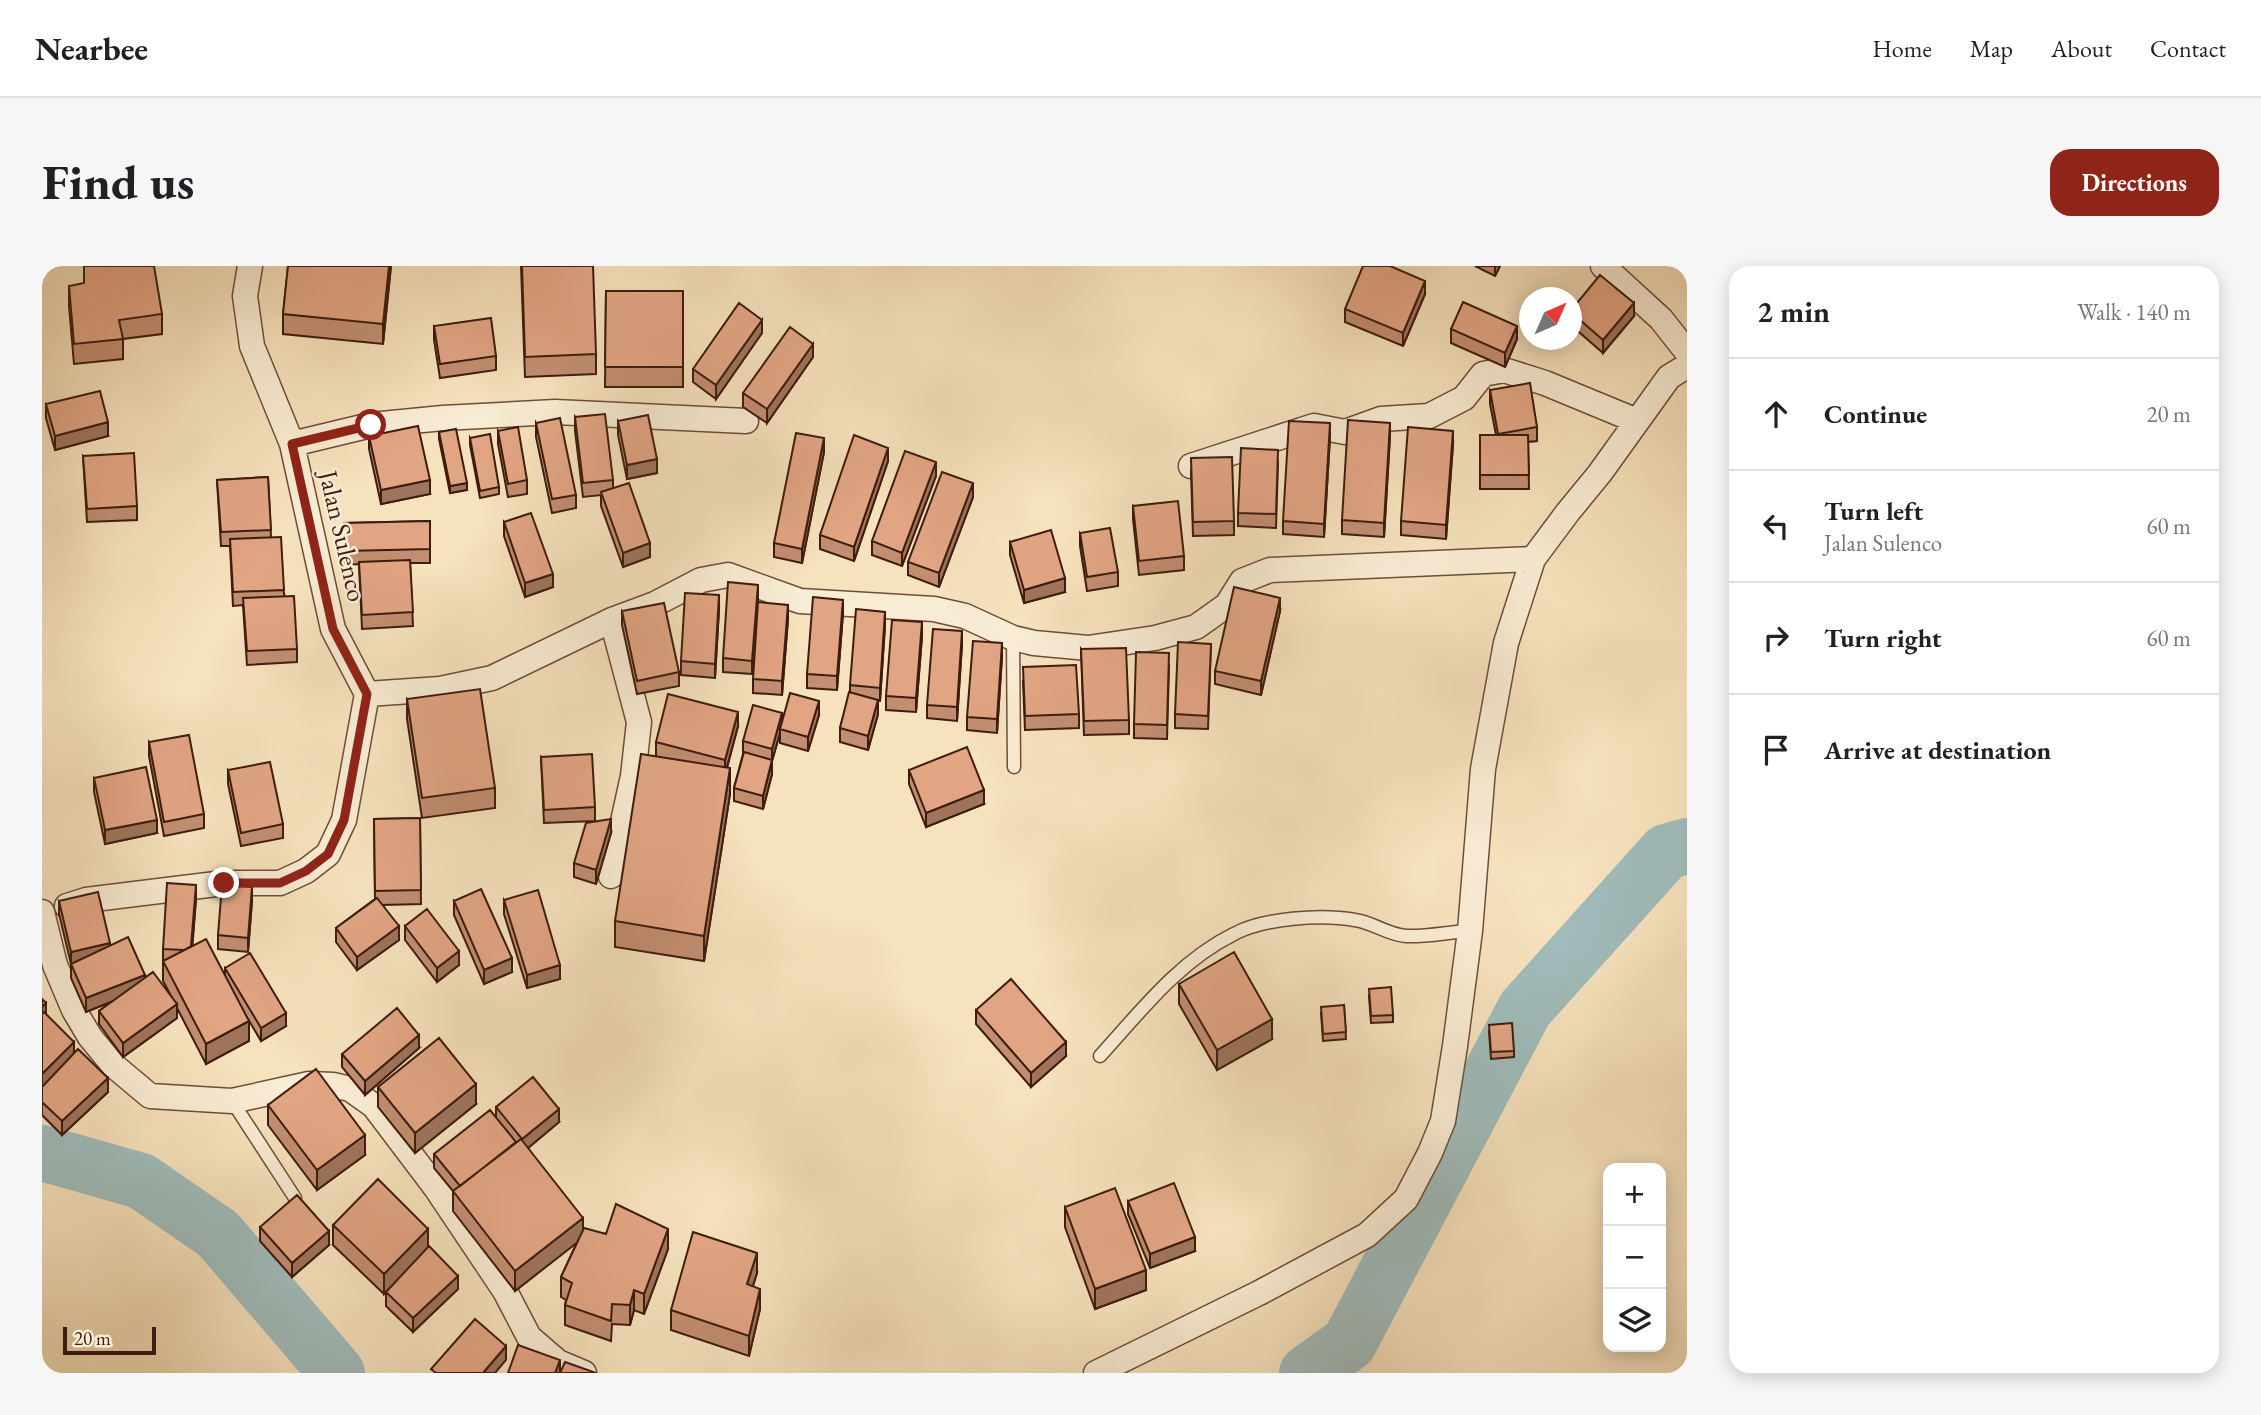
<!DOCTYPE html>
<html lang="en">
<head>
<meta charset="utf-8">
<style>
	:root { --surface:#fff; --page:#f6f6f6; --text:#202124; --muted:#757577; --line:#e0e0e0; --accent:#8f2418 }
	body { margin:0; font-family:"EB Garamond",serif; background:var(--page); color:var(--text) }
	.controls { position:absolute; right:21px; bottom:21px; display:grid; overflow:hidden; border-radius:14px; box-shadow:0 4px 18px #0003 }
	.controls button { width:63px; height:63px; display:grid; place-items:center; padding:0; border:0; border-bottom:2px solid var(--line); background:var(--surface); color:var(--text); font:35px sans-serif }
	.compass { position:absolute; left:1477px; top:21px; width:63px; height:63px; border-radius:50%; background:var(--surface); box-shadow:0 4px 18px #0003; rotate:45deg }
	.scale { position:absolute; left:21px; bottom:18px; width:93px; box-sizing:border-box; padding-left:7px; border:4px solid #3e1c0e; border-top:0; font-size:19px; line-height:24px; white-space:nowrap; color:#3e1c0e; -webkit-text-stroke:5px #f9ecd4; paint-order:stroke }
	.stop { position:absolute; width:21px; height:21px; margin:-16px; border:5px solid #8f2418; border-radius:50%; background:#fff }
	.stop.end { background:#8f2418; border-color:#fff; box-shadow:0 2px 7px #0008 }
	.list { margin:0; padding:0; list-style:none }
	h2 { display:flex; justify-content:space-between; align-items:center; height:91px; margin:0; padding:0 28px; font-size:30px }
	h2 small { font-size:23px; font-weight:400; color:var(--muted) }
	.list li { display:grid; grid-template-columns:46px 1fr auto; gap:21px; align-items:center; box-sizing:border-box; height:112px; padding:0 28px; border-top:2px solid var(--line) }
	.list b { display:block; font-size:26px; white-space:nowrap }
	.list p { margin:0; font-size:23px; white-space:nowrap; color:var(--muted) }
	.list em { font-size:23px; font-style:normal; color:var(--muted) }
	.icon { flex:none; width:38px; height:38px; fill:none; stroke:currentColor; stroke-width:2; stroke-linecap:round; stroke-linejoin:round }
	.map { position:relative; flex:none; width:1645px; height:1107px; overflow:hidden; border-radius:21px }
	header { display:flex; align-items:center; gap:42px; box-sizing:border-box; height:98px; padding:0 35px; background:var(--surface); border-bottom:2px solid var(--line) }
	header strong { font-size:33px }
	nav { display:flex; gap:38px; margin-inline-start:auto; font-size:24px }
	.intro { display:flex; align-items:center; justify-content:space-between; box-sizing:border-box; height:168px; padding:0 42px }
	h1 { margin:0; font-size:49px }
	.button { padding:18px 32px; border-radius:21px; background:var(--accent); color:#fff; font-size:24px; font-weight:700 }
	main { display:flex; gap:42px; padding:0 42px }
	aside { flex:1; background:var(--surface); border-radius:21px; box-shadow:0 4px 18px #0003 }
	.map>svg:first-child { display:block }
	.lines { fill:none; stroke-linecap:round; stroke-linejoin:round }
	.river { stroke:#a0bcbb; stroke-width:56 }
	.service-casing { stroke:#6c4e3a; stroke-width:15 }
	.minor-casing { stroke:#6c4e3a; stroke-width:27 }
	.service { stroke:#f9ecd4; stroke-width:12 }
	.minor { stroke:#f9ecd4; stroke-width:24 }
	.wall { fill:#c28e72; stroke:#3e1c0e; stroke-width:2 }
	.shaded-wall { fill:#9e745c; stroke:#3e1c0e; stroke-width:2 }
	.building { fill:#e2a584; stroke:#3e1c0e; stroke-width:2 }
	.route { stroke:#8f2418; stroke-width:9 }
	.labels { text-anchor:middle; stroke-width:5; stroke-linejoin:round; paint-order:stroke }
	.street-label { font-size:26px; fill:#3e1c0e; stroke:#f9ecd4 }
</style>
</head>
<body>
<header>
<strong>Nearbee</strong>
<nav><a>Home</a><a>Map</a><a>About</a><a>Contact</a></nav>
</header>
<div class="intro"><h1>Find us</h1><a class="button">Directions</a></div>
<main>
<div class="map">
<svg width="1645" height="1107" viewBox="0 0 1645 1107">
	<rect width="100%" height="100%" fill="#f6e2bd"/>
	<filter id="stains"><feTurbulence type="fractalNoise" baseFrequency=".00286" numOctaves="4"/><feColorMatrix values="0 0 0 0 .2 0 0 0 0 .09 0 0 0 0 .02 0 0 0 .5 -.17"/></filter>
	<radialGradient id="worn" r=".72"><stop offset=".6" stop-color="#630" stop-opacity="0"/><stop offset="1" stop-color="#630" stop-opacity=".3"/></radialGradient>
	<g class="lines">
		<path class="river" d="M0,887L99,915L176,968L295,1107
			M1265,1107L1307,1077L1483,743L1624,586L1645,580"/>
		<g class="service-casing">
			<path id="service" d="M971,372L972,501
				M1058,790C1098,746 1137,695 1192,668C1222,652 1279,648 1313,654C1330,656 1346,669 1364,670C1384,671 1407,666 1428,665
				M190,835L253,932"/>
		</g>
		<g class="minor-casing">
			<path id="minor" d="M208,0L203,30L210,80L250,178L291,363L325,428
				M1561,0L1619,53L1645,86
				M250,178L329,159L401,152L513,146L704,155
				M1149,200L1272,160L1303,166L1339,153L1387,150L1422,132L1441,108L1462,104L1503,117L1595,155
				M325,428L398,423L450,412L570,354L613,338L659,314L686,309L758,335L892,343L923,350L971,372L992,377L1046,382L1113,372L1154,361L1185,339L1200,315L1228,304L1491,293
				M569,610L591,510L597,456L570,354
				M25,640L44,634L182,617H238L264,605L286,588L302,554L325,428
				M0,646L13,699L32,744L48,771L71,799L108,830L190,835L267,818L291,819L308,823L332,840L394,922L463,1025L487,1071L516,1096L542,1107
				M1054,1107L1217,1027L1325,969L1364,933L1388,887L1401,855L1413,780L1428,665L1441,503L1464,377L1491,293L1526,246L1558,207L1627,111L1645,100"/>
		</g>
		<use href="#service" class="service"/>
		<use href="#minor" class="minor"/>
	</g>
	<path class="wall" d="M246,0H349L341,78L241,68V48Z
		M479,0L554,88V108L483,111Z
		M1433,0H1458L1453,10Z
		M27,20L120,48V68L81,73V93L32,98L27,40Z
		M564,25H641V121H563Z
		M1383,28L1361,80L1303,56V43Z
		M1530,43L1592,50L1561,87L1530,60Z
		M392,60L454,90V104L398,112L392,74Z
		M1409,63L1475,73L1463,101L1409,77Z
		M720,67L674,133L651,116V103Z
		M771,91L725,157L701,141V127Z
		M1448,124L1495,161V175L1486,176L1487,223H1438V169H1454L1448,138Z
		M4,138L66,170L13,184L4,152Z
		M533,151L571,214V222L608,291L581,301L559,240V229L541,231L533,165Z
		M576,155L615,207L585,213L576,169Z
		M494,157L534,229V242L510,247L494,171Z
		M456,165L485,214V228L466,231L456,178Z
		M397,166L425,224L408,227L397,173Z
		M327,170L388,228L339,238L327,183Z
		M1348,170L1342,271L1300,268V254Z
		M1288,171L1282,271L1241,268V255Z
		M428,172L457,221V228L438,232L428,179Z
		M1411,178L1404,273L1359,269V255Z
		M782,186L760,297L732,291V277Z
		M41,190L95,240V254L45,256Z
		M846,195L812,295L778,283V269Z
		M1236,197L1234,262L1196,260V247Z
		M1149,205L1192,255V269L1151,270Z
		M894,210L860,300L830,289V275Z
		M226,211L229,271L255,383V396L205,399L201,339L191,340L188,280H179L175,214Z
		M931,231L897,321L866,309V296Z
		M1091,240L1142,290V304L1097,309L1091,253Z
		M388,255V297H368L371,360L320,363L317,298L303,299L302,257Z
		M462,256L511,321L483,331L462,270Z
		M1038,267L1076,306V320L1045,325L1038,280Z
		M968,276L1023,326L982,337L968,289Z
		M716,332L710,408L681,406V392Z
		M677,343L673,412L639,409V395Z
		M580,345L637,406V420L595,428L580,359Z
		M1238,345L1219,429L1173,418V405Z
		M801,347L795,424L765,422V408Z
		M746,353L740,429L711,427V413Z
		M843,359L838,435H836V448L826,484L798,476V462L808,426V419Z
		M880,370L874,446L844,444V430Z
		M920,378L915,455L885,452V439Z
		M1169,378L1166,463L1133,462V448Z
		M1039,383L1087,454V468L1042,469Z
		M960,391L955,467L925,464V451Z
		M1127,401L1125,473L1092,472V458Z
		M981,415L1037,448V462L983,464Z
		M365,433L453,522V542L380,552L365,453Z
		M777,449L766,485L738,477V467L730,495V508L721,543L692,535V522L701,488V475L740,457Z
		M696,460L685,502L688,528L662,695L573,681V655L614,490V476Z
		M107,476L162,548V562L122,570L107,490Z
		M499,491L553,541V555L502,557Z
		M186,504L241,558V572L199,580L186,518Z
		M867,504L942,538L884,561L867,518Z
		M52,512L115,567L63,578L52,526Z
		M378,552L379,638L341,639L357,674L315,704L294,676V662L333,633L332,553Z
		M569,567L554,618L532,611V597Z
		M154,633L150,680L183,710V702L244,760L219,775L206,753L207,775L164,798L135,742V752L81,791L57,758V745L69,736L44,746L29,712V698L17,648V635L103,712L128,728L121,715V683Z
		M462,634L518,713L485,722L462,648Z
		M210,635L206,686L176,683V669Z
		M412,635L470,706L442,718L412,649Z
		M363,660L417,699L395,716L363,674Z
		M1137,718L1230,773L1175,804L1137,738Z
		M1327,730L1351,749V756L1329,757Z
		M0,733L4,748L32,787L66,826L20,869L0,849Z
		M1302,739L1304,773L1281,775L1279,747Z
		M934,744L1024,790L989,821L934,758Z
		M1447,766L1472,785V791L1449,793Z
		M377,782L323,829L300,801V788Z
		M336,821L434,838L373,887L336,841Z
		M226,839L323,889L275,924L226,859Z
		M454,841L517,856L486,882L541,964L564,968L626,983L602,1048L592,1044L588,1059L570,1058L569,1075L523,1059V1039L524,1034L519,1031V1011L535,976L473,1025L411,945V925L392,902V888L454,851Z
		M1086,935L1153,985L1108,1002L1086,948Z
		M1023,941L1104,1024L1053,1043L1023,961Z
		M291,959L386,981L416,1023L371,1066L344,1040V1026L348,1022L342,1028L291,979Z
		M218,961L287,979L250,1011L218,975Z
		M715,1007L711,1020L718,1043L707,1090L629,1064V1044Z"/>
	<path class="shaded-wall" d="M347,0H349L341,78V58Z
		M1453,0H1458L1453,10Z
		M1383,15V28L1361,80V67Z
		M1592,37V50L1561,87V74Z
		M720,54V67L674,133V119Z
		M1475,60V73L1463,101V87Z
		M771,78V91L725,157V143Z
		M66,156V170L13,184V170Z
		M1288,157V171L1282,271V258Z
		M1348,157V170L1342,271V257Z
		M1411,165V178L1404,273V259Z
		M782,172V186L760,297V283Z
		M846,182V195L812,295V281Z
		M615,193V207L585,213V199Z
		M894,196V210L860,300V287Z
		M388,214V228L339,238V224Z
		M425,217V224L408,227V220Z
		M931,217V231L897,321V307Z
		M608,277V291L581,301V287Z
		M511,308V321L483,331V317Z
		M1023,312V326L982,337V324Z
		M716,319V332L710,408V395Z
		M677,329V343L673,412V398Z
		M1238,332V345L1219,429V415Z
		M801,334V347L795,424V410Z
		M746,339V353L740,429V415Z
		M843,346V359L838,435V422Z
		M880,356V370L874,446V432Z
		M920,365V378L915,455V441Z
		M960,377V391L955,467V453Z
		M836,434V448L826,484V470Z
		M777,435V449L766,485V471Z
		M696,446V460L683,508V494Z
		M740,447V461L738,463V467L730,495V508L721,543V530L730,496V483Z
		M688,502V528L662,695V670Z
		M942,524V538L884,561V547Z
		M569,553V567L554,618V604Z
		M115,554V567L63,578V564Z
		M154,619V633L149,699V685Z
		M210,621V635L206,686V672Z
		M357,660V674L315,704V691Z
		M68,677V691L29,700V686Z
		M417,685V699L395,716V702Z
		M470,692V706L442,718V704Z
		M518,699V713L485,722V709Z
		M103,709V722L44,746V732Z
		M4,737V751L0,755V741Z
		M135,738V752L81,791V777Z
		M244,747V760L219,775V762Z
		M1230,753V773L1175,804V784Z
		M207,755V775L164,798V778Z
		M377,769V782L323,829V815Z
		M32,776V789L0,822V808Z
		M1024,776V790L989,821V807Z
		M66,812V826L20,869V855Z
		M434,818V838L373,887V867Z
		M517,843V856L480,887V873Z
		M323,869V889L275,924V904Z
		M541,952V972L473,1025V1005Z
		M386,963V983L342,1028V1008Z
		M626,963V983L602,1048V1028Z
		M287,965V979L250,1011V997Z
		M1153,971V985L1108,1002V988Z
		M715,987V1007L705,1038V1018Z
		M1104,1004V1024L1053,1043V1023Z
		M416,1010V1023L371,1066V1052Z
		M718,1023V1043L707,1090V1070Z
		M592,1024V1044L588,1059V1039Z
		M464,1080V1094L453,1107H441Z
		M518,1094V1107H513Z"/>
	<path class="building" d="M42,0H112L120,48L77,54L81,73L32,78L27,20L42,17Z
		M246,0H347L341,58L241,48Z
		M480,0H551L554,88L483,91Z
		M1321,0H1348L1383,15L1361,67L1303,43Z
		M1558,9L1592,37L1561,74L1530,47V43Z
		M564,25H641V101H563Z
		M1421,36L1475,60L1463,87L1409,63Z
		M697,37L720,54L674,119L651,103Z
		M449,52L454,90L398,98L392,60Z
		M748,61L771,78L725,143L701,127Z
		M1488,117L1495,161L1456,168L1448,124Z
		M58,125L66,156L13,170L4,138Z
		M563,148L571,214L541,217L533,151Z
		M606,149L615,193L585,199L576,155Z
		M518,152L534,229L510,233L494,157Z
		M1306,154L1348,157L1342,257L1300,254Z
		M1247,155L1288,157L1282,258L1241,255Z
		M376,160L388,214L339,224L327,170Z
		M476,161L485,214L466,218L456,165Z
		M1366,161L1411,165L1404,259L1359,255Z
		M414,163L425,217L408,220L397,166Z
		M754,167L782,172L760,283L732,277Z
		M448,168L457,221L438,225L428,172Z
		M812,169L846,182L812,281L778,269Z
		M1438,169H1486L1487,209H1438Z
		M1199,182L1236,184L1234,248L1196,247Z
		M863,185L894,196L860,287L830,275Z
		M92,187L95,240L45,243L41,190Z
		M1190,191L1192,255L1151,256L1149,192Z
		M900,206L931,217L897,307L866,296Z
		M226,211L229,264L179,266L175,214Z
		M587,217L608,277L581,287L559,226Z
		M1136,235L1142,290L1097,295L1091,240Z
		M489,247L511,308L483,317L462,256Z
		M388,255V283L303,285L302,257Z
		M1068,262L1076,306L1045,311L1038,267Z
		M1009,264L1023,312L982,324L968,276Z
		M239,271L242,324L191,326L188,273Z
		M368,294L371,346L320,349L317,296Z
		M686,316L716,319L710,395L681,392Z
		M1192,321L1238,332L1219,415L1173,405Z
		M643,327L677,329L673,398L639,395Z
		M252,330L255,383L205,385L201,332Z
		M771,331L801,334L795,410L765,408Z
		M716,336L746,339L740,415L711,413Z
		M622,337L637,406L595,415L580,345Z
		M814,343L843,346L838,422L808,419Z
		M850,354L880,356L874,432L844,430Z
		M891,363L920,365L915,441L885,439Z
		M931,375L960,377L955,453L925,451Z
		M1136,376L1169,378L1166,450L1133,448Z
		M1084,382L1087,454L1042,455L1039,383Z
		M1094,386L1127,387L1125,459L1092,458Z
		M1034,399L1037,448L983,450L981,401Z
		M438,423L453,522L380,532L365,433Z
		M807,426L836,434L826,470L798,462Z
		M748,427L777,435L766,471L738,463Z
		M626,428L696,446L683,494L614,476Z
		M711,439L740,447L730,483L701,475Z
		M147,469L162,548L122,556L107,476Z
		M925,481L942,524L884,547L867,504Z
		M702,486L730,494L721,530L692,522Z
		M550,488L553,541L502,544L499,491Z
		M599,488L688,502L662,670L573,655Z
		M228,496L241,558L199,567L186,504Z
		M104,501L115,554L63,564L52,512Z
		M378,552L379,624L333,625L332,553Z
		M569,553L554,604L532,597L544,557Z
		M125,617L154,619L149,680L142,684L121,683Z
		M180,619L210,621L206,672L176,669Z
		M439,623L470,692L442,704L412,635Z
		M496,624L518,699L485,709L462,634Z
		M56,626L68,677L29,686L17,635Z
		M335,632L357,660L315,691L294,662Z
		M385,643L417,685L395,702L363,660Z
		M86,671L103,709L44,732L29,698Z
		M164,673L207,755L164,778L121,695Z
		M1192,686L1230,753L1175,784L1137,718Z
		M208,687L244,747L219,762L183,702Z
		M111,706L135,738L81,777L57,745Z
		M969,713L1024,776L989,807L934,744Z
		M1349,721L1351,749L1329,750L1327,723Z
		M0,733L4,737L0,741Z
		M1302,739L1304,766L1281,768L1279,741Z
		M355,742L377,769L323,815L300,788Z
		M2,746L32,776L0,808V748Z
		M1470,757L1472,785L1449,786L1447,759Z
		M397,772L434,818L373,867L336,821Z
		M36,783L66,812L20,855L0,836V821Z
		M274,803L323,869L275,904L226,839Z
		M491,811L517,843L480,873L454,841Z
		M448,844L474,876L418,920L392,888Z
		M479,873L541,952L473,1005L411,925Z
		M336,913L386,963L342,1008L291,959Z
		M1132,917L1153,971L1108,988L1086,935Z
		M1073,922L1104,1004L1053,1023L1023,941Z
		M255,929L287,965L250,997L218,961Z
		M574,938L626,963L602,1028L592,1024L588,1039L570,1038L569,1055L523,1039L530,1017L519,1011L542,962L564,968Z
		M651,966L715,987L705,1018L718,1023L707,1070L629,1044Z
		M387,980L416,1010L371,1052L344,1026Z
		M433,1053L464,1080L441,1107H394L389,1103Z
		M476,1079L518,1094L513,1107H466Z
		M523,1096L554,1107H518Z"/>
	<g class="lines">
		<path class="route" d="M182,617H238L264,605L286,588L302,554L325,428L291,363L250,178L329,159"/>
	</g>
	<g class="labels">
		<g class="street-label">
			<text transform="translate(301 270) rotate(77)" y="9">Jalan Sulenco</text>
		</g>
	</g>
	<rect width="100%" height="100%" filter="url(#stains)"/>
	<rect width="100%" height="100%" fill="url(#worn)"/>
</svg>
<div class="controls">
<button>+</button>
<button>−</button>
<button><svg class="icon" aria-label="layers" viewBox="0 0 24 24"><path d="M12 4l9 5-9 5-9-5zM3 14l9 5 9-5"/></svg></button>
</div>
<svg class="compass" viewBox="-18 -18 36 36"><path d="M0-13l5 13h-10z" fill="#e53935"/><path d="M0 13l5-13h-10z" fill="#757577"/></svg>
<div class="scale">20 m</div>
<div class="stop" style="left:329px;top:159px"></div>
<div class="stop end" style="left:182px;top:617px"></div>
</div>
<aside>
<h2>2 min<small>Walk · 140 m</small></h2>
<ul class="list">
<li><svg class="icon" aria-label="ahead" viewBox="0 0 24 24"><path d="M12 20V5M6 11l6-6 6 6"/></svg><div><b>Continue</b></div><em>20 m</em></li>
<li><svg class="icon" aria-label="left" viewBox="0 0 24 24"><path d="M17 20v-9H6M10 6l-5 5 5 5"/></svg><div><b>Turn left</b><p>Jalan Sulenco</p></div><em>60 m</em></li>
<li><svg class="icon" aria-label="right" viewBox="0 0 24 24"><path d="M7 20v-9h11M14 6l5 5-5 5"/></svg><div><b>Turn right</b></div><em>60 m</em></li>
<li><svg class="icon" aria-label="arrive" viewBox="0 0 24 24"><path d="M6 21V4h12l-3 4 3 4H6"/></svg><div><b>Arrive at destination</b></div></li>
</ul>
</aside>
</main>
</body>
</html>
